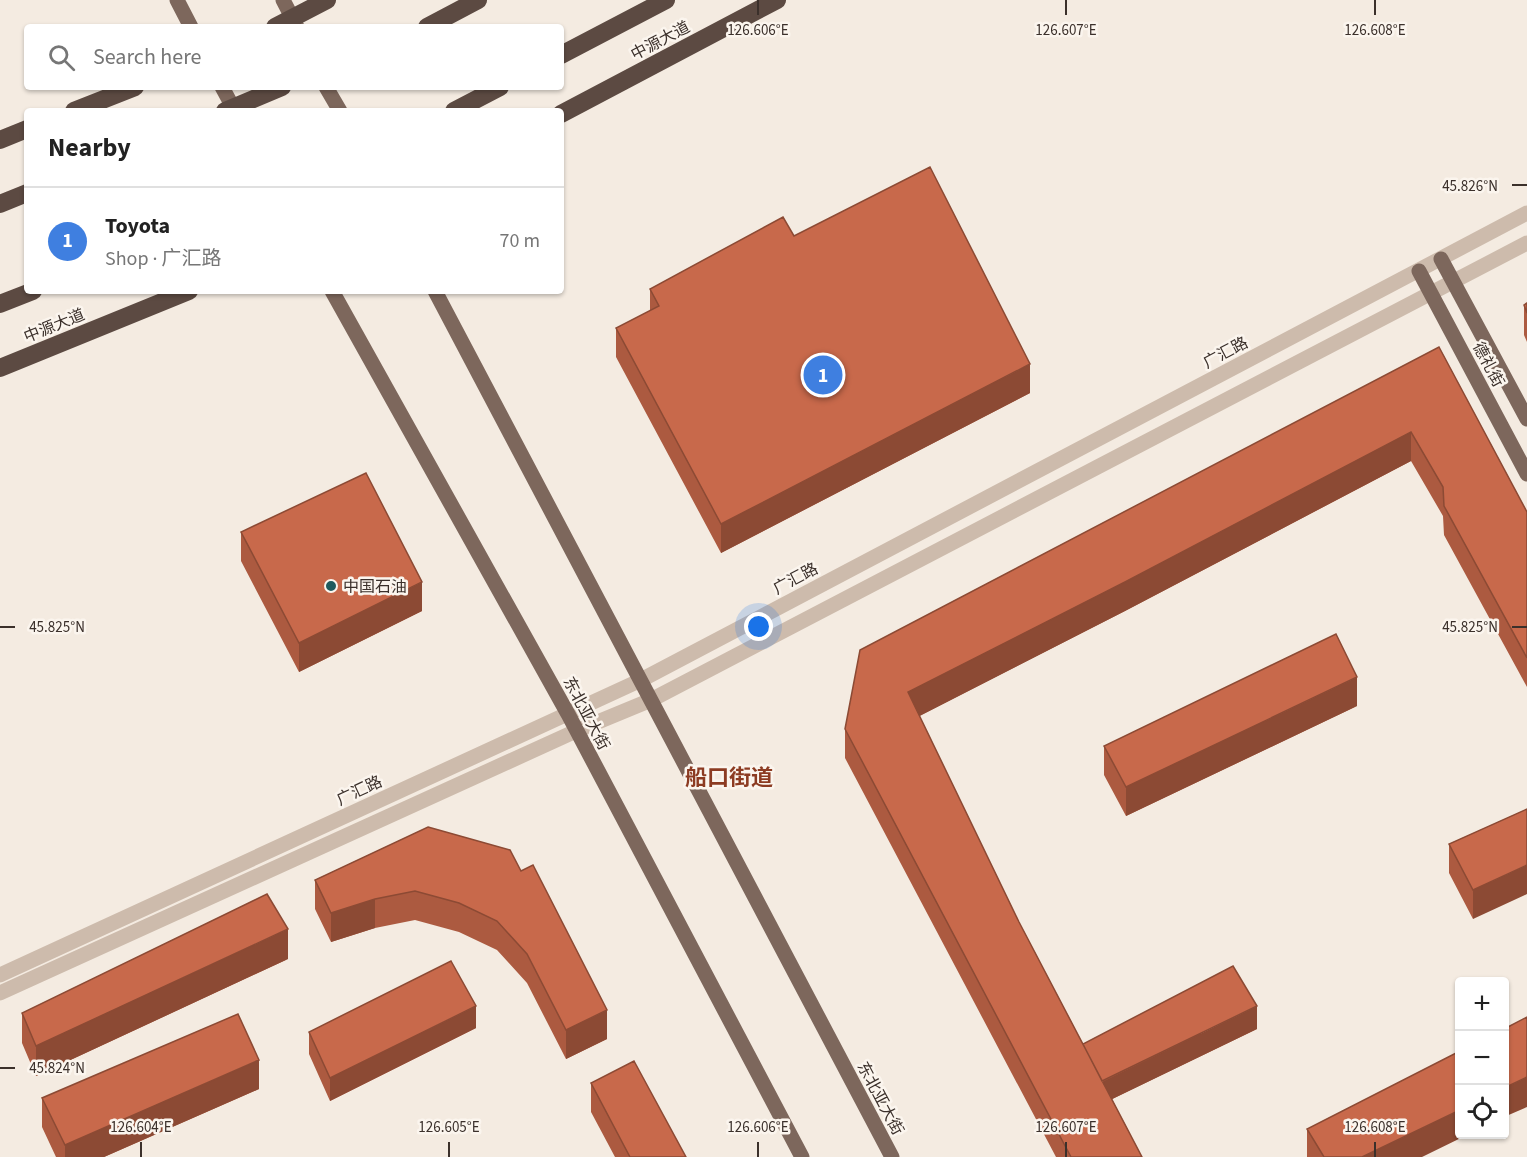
<!DOCTYPE html>
<html lang="en">
<head>
<meta charset="utf-8">
<style>
	:root { --surface:#fff; --page:#f6f6f6; --text:#222; --muted:#767676; --line:#e0e0e0; --accent:#111827 }
	body { margin:0; font-family:"Source Sans 3","Noto Sans SC",sans-serif; background:var(--page); color:var(--text) }
	.controls { position:absolute; right:18px; bottom:18px; display:grid; overflow:hidden; border-radius:6px; box-shadow:0 2px 4px #0004 }
	.controls button { width:54px; height:54px; display:grid; place-items:center; padding:0; border:0; border-bottom:2px solid var(--line); background:var(--surface); color:var(--text); font:30px sans-serif }
	.you { position:absolute; left:759px; top:627px; width:21px; height:21px; margin:-15px; border:4px solid #fff; border-radius:50%; background:#1a73e8; box-shadow:0 0 0 9px #1a73e833 }
	.badge { display:grid; place-items:center; width:39px; height:39px; border-radius:50%; background:var(--accent); color:#fff; font-size:20px; font-weight:700 }
	.pin { position:absolute; translate:-50% -50%; border:3px solid #fff; box-shadow:0 2px 6px #0006 }
	.list { margin:0; padding:0; list-style:none }
	h2 { display:flex; justify-content:space-between; align-items:center; height:78px; margin:0; padding:0 24px; font-size:26px }
	h2 small { font-size:20px; font-weight:400; color:var(--muted) }
	.list li { display:grid; grid-template-columns:39px 1fr auto; gap:18px; align-items:center; box-sizing:border-box; height:108px; padding:0 24px; border-top:2px solid var(--line) }
	.list b { display:block; font-size:22px; white-space:nowrap }
	.list p { margin:0; font-size:20px; white-space:nowrap; color:var(--muted) }
	.list em { font-size:20px; font-style:normal; color:var(--muted) }
	.icon { flex:none; width:33px; height:33px; fill:none; stroke:currentColor; stroke-width:2; stroke-linecap:round; stroke-linejoin:round }
	.map { position:relative; flex:none; width:1527px; height:1157px; overflow:hidden }
	.search { position:absolute; background:var(--surface); box-shadow:0 2px 4px #0004; left:24px; top:24px; width:540px; height:66px; display:flex; align-items:center; gap:15px; box-sizing:border-box; padding:0 21px; border-radius:6px; color:var(--muted); font-size:22px }
	.panel { position:absolute; background:var(--surface); box-shadow:0 2px 4px #0004; left:24px; top:108px; width:540px; height:186px; border-radius:6px }
	.map>svg:first-child { display:block }
	.lines { fill:none; stroke-linecap:round; stroke-linejoin:round }
	.minor { stroke:#cdbbac; stroke-width:15 }
	.major { stroke:#7d675c; stroke-width:15 }
	.highway { stroke:#5c4a42; stroke-width:18 }
	.wall { fill:#ac5a40 }
	.shaded-wall { fill:#8c4a34 }
	.building { fill:#c8694b; stroke:#8c4a34; stroke-width:1.5 }
	.ticks { fill:none; stroke:#3b302b; stroke-width:2 }
	.poi-dot { fill:#1f5a5e; stroke:#fbf5ee; stroke-width:2 }
	.labels { text-anchor:middle; stroke-width:5; stroke-linejoin:round; paint-order:stroke }
	.street-label { font-size:16px; fill:#3b302b; stroke:#fbf5ee }
	.poi-label { font-size:16px; fill:#3b302b; stroke:#fbf5ee; text-anchor:start }
	.district-label { font-size:22px; font-weight:bold; fill:#8c3b22; stroke:#fbf5ee }
	.ticks-label { font-size:15px; text-anchor:middle; fill:#3b302b; stroke:#fbf5ee; stroke-width:5; stroke-linejoin:round; paint-order:stroke }
</style>
</head>
<body>
<div class="map">
<svg width="1527" height="1157" viewBox="0 0 1527 1157">
	<rect width="100%" height="100%" fill="#f4ebe1"/>
	<g class="lines">
		<path class="minor" d="M0,975L641,680L1527,213
			M0,993L576,731L651,700L1527,243"/>
		<path class="major" d="M177,0L191,27
			M283,0L297,27
			M222,87L235,111
			M326,87L340,111
			M1441,259L1527,419
			M1419,271L1527,474
			M332,291L568,714L802,1157
			M435,291L892,1157"/>
		<path class="highway" d="M275,27L327,0
			M427,27L478,0
			M561,55L666,0
			M74,111L135,87
			M225,111L282,87
			M454,111L500,87
			M561,114L777,0
			M0,140L27,129
			M0,204L27,193
			M0,304L33,291
			M0,368L189,291"/>
	</g>
	<path class="wall" d="M794,236L1030,393L721,553L616,357V328L650,311V289Z
		M1527,303V342L1524,335V305Z
		M1439,347L1527,512V687L1444,535L1443,516L1411,461L1125,611L919,716L1019,922L1083,1044L1257,1029L1112,1099L1142,1157H1056L845,758V729Z
		M241,532L422,611L299,672L241,561Z
		M1357,706L1126,816L1104,775V746Z
		M1527,809L1473,919L1449,873V844Z
		M428,827L607,1039L566,1059L527,983L497,950L459,932L415,920L375,928L331,942L315,909V880Z
		M288,959L36,1076L22,1043V1013Z
		M476,1028L330,1101L309,1054V1032Z
		M591,1083L686,1157H615L591,1112Z
		M259,1089L104,1157H56L42,1127V1098Z
		M1307,1129L1422,1157H1307Z"/>
	<path class="shaded-wall" d="M1030,364V393L721,553V524Z
		M1411,432V461L1125,611L908,722V692Z
		M422,582V611L299,672V643Z
		M1357,677V706L1126,816V787Z
		M1527,865V894L1473,919V890Z
		M375,899V928L331,942V913Z
		M288,929V959L36,1076V1046Z
		M476,1006V1028L330,1101V1078Z
		M1257,1006V1029L1100,1105V1083Z
		M607,1010V1039L566,1059V1030Z
		M259,1060V1089L104,1157H65V1145Z
		M1527,1077V1107L1504,1117V1088Z
		M1460,1110V1134H1469L1422,1157H1362Z"/>
	<path class="building" d="M930,167L1030,364L721,524L616,328L659,306L650,289L783,217L794,236Z
		M1527,303V313L1524,305Z
		M1439,347L1527,512V658L1444,506L1443,487L1411,432L1125,582L908,692L1019,922L1142,1157H1071L845,729L860,650Z
		M366,473L422,582L299,643L241,532Z
		M1336,634L1357,677L1126,787L1104,746Z
		M1527,809V865L1473,890L1449,844Z
		M428,827L510,850L521,871L533,865L607,1010L566,1030L527,954L497,921L459,903L415,891L375,899L331,913L315,880Z
		M267,894L288,929L36,1046L22,1013Z
		M451,961L476,1006L330,1078L309,1032Z
		M1233,966L1257,1006L1102,1081L1083,1044Z
		M238,1014L259,1060L65,1145L42,1098Z
		M1527,1017V1077L1504,1088V1029Z
		M1460,1051V1110L1362,1157H1324L1307,1129Z
		M634,1061L686,1157H630L591,1083Z"/>
	<path class="ticks" d="M758,0V15M1066,0V15M1375,0V15M1512,185H1527M0,627H15M1512,627H1527M0,1068H15M141,1142V1157M449,1142V1157M758,1142V1157M1066,1142V1157M1375,1142V1157"/>
	<circle class="poi-dot" cx="331" cy="586" r="6"/>
	<g class="labels">
		<g class="street-label">
			<text transform="translate(660 40) rotate(-28)" y="6">中源大道</text>
			<text transform="translate(54 325) rotate(-22)" y="6">中源大道</text>
			<text transform="translate(1225 352) rotate(-28)" y="6">广汇路</text>
			<text transform="translate(1489 364) rotate(62)" y="6">德礼街</text>
			<text transform="translate(795 578) rotate(-28)" y="6">广汇路</text>
			<text transform="translate(587 713) rotate(62)" y="6">东北亚大街</text>
			<text transform="translate(359 790) rotate(-25)" y="6">广汇路</text>
			<text transform="translate(881 1098) rotate(62)" y="6">东北亚大街</text>
		</g>
		<g class="poi-label">
			<text x="343" y="592">中国石油</text>
		</g>
		<g class="district-label">
			<text x="729" y="785">船口街道</text>
		</g>
	</g>
	<g class="ticks-label">
		<text x="758" y="35">126.606°E</text>
		<text x="1066" y="35">126.607°E</text>
		<text x="1375" y="35">126.608°E</text>
		<text x="1470" y="191">45.826°N</text>
		<text x="57" y="632">45.825°N</text>
		<text x="1470" y="632">45.825°N</text>
		<text x="57" y="1073">45.824°N</text>
		<text x="141" y="1132">126.604°E</text>
		<text x="449" y="1132">126.605°E</text>
		<text x="758" y="1132">126.606°E</text>
		<text x="1066" y="1132">126.607°E</text>
		<text x="1375" y="1132">126.608°E</text>
	</g>
</svg>
<div class="controls">
<button>+</button>
<button>−</button>
<button><svg class="icon" aria-label="locate" viewBox="0 0 24 24"><circle cx="12" cy="12" r="6"/><path d="M12 2v4M12 18v4M2 12h4M18 12h4"/></svg></button>
</div>
<div class="you"></div>
<div class="pin badge" style="left:823px;top:375px;background:#3f7fe0">1</div>
<div class="search"><svg class="icon" aria-label="search" viewBox="0 0 24 24"><circle cx="10" cy="10" r="6"/><path d="M15 15l6 6"/></svg>Search here</div>
<section class="panel">
<h2>Nearby<small></small></h2>
<ul class="list">
<li><span class="badge" style="background:#3f7fe0">1</span><div><b>Toyota</b><p>Shop · 广汇路</p></div><em>70 m</em></li>
</ul>
</section>
</div>
</body>
</html>
